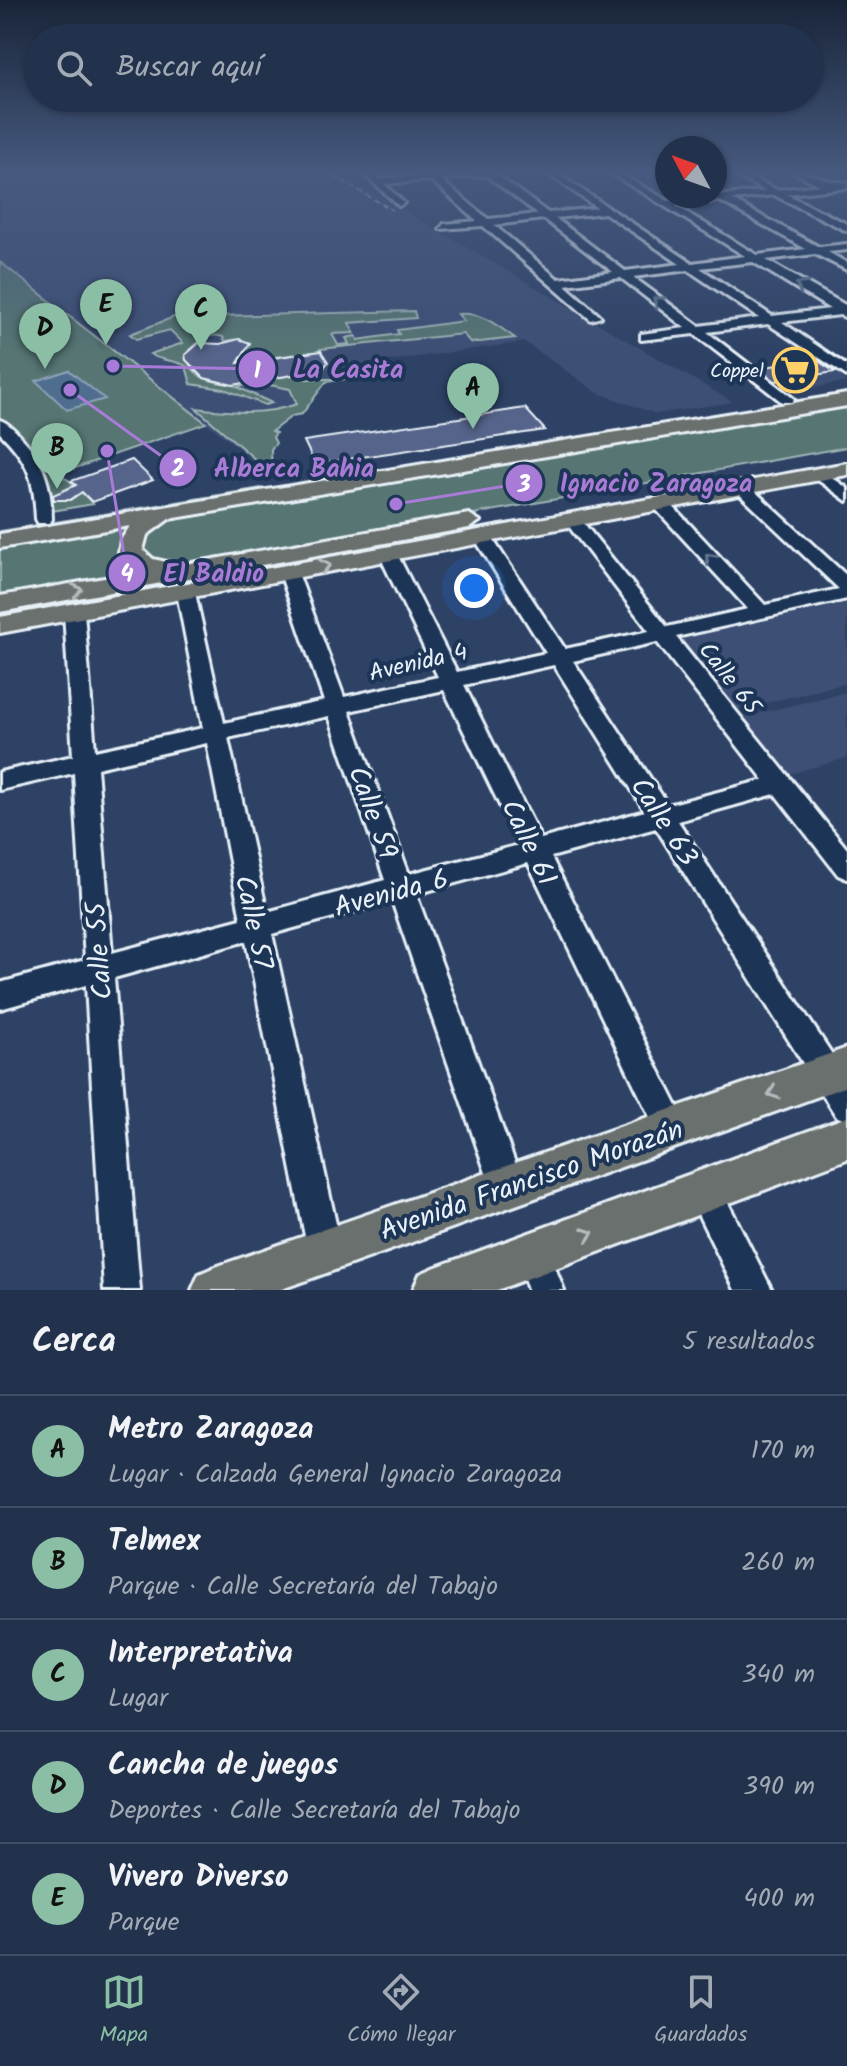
<!DOCTYPE html>
<html lang="es">
<head>
<meta charset="utf-8">
<style>
	:root { --surface:#22324c; --page:#2a3a53; --text:#f1f3f6; --muted:#a2aab5; --line:#3f4d64; --accent:#8abfa5 }
	body { margin:0; font-family:Kalam,sans-serif; background:var(--page); color:var(--text) }
	.compass { position:absolute; left:655px; top:136px; width:72px; height:72px; border-radius:50%; background:var(--surface); box-shadow:0 2px 6px #0004; rotate:311deg }
	.you { position:absolute; left:474px; top:588px; width:28px; height:28px; margin:-20px; border:6px solid #fff; border-radius:50%; background:#1a73e8; box-shadow:0 0 0 12px #1a73e833 }
	.badge { display:grid; place-items:center; width:52px; height:52px; border-radius:50%; background:var(--accent); color:#111; font-size:26px; font-weight:700 }
	.pin { position:absolute; translate:-50% -66px; filter:drop-shadow(0 2px 4px #0008) }
	.pin::after { content:''; position:absolute; top:42px; width:28px; height:24px; background:inherit; clip-path:polygon(0 0,100% 0,50% 100%) }
	.list { margin:0; padding:0; list-style:none }
	h2 { display:flex; justify-content:space-between; align-items:center; height:104px; margin:0; padding:0 32px; font-size:34px }
	h2 small { font-size:26px; font-weight:400; color:var(--muted) }
	.list li { display:grid; grid-template-columns:52px 1fr auto; gap:24px; align-items:center; box-sizing:border-box; height:112px; padding:0 32px; border-top:2px solid var(--line) }
	.list b { display:block; font-size:30px; white-space:nowrap }
	.list p { margin:0; font-size:26px; white-space:nowrap; color:var(--muted) }
	.list em { font-size:26px; font-style:normal; color:var(--muted) }
	.icon { flex:none; width:44px; height:44px; fill:none; stroke:currentColor; stroke-width:2; stroke-linecap:round; stroke-linejoin:round }
	.map { position:relative; flex:none; width:847px; height:1290px; overflow:hidden }
	.search { position:absolute; background:var(--surface); box-shadow:0 2px 6px #0004; left:24px; right:24px; top:24px; height:88px; display:flex; align-items:center; gap:20px; box-sizing:border-box; padding:0 28px; border-radius:44px; color:var(--muted); font-size:30px }
	.sheet { height:664px; background:var(--surface) }
	nav { display:flex; justify-content:space-around; align-items:center; box-sizing:border-box; height:112px; border-top:2px solid var(--line); background:var(--surface); font-size:22px; color:var(--muted) }
	nav a { display:grid; justify-items:center; gap:4px }
	nav .on { color:var(--accent) }
	.map>svg:first-child { display:block }
	.built { fill:#3d4f74 }
	.green { fill:#567573; stroke:#9fb3b6; stroke-width:2 }
	.water { fill:#4f6d8f; stroke:#8ca2b9; stroke-width:2 }
	.building { fill:#57638a; stroke:#e8f1f8; stroke-width:2 }
	.lines { fill:none; stroke-linecap:round; stroke-linejoin:round }
	.minor-casing { stroke:#e8f1f8; stroke-width:6 }
	.major-casing { stroke:#e8f1f8; stroke-width:6 }
	.minor { fill:#1d3557; fill-rule:evenodd }
	.major { fill:#6b706d; fill-rule:evenodd }
	.rail { stroke:#e8f1f8; stroke-width:2; stroke-dasharray:6 3; stroke-linecap:butt }
	.oneway { stroke:#64778f }
	.oneway2 { stroke:#b6bdc0 }
	.labels { text-anchor:middle; stroke-width:8; stroke-linejoin:round; paint-order:stroke }
	.far-poi-label { font-size:20px; fill:#e8f1f8; stroke:#1d3557; text-anchor:end }
	.street-label { font-size:24px; fill:#e8f1f8; stroke:#1d3557 }
	.near-street-label { font-size:28px; fill:#e8f1f8; stroke:#1d3557 }
	.leader { fill:none; stroke:#a77bd6; stroke-width:3 }
	.callout-dot { fill:#a77bd6; stroke:#1d3557; stroke-width:3 }
	.mark-label { font-size:24px; text-anchor:middle; font-weight:bold; fill:#fff }
	.callout-label { font-size:26px; text-anchor:middle; font-weight:bold; fill:#a77bd6; stroke:#1d3557; stroke-width:8; stroke-linejoin:round; paint-order:stroke }
</style>
</head>
<body>
<div class="map">
<svg width="847" height="1290" viewBox="0 0 847 1290">
	<rect width="100%" height="100%" fill="#2e4266"/>
	<filter id="ink" filterUnits="userSpaceOnUse"><feTurbulence type="fractalNoise" baseFrequency=".0125" numOctaves="2"/><feDisplacementMap in="SourceGraphic" scale="16" xChannelSelector="R" yChannelSelector="G"/><feConvolveMatrix kernelMatrix="1 2 1 2 8 2 1 2 1" color-interpolation-filters="sRGB"/></filter>
	<g filter="url(#ink)">
		<path class="built" d="M0,172H216L243,175L337,172L733,402L656,414L598,393L525,342L338,368L301,414L292,416L272,431L276,433L272,437L276,443L271,449L272,474L0,262Z
			M743,172H781L811,186L777,189Z
			M835,372L847,382L788,392L773,381Z
			M847,603V683L737,710L681,639Z
			M847,692V758L789,774L744,717Z"/>
		<path class="green" d="M0,262L206,423L58,474L70,481L93,504L34,514V475L44,462L0,420Z
			M414,311L416,318L349,323L354,333L332,334L338,345L349,344L346,338L356,336L358,340L399,334L397,330L464,321L458,314C483,312 496,325 515,338L471,343L463,334L320,349L321,351L228,363L248,343L239,339L225,341L223,337C204,331 198,344 185,355C200,401 263,379 297,374L305,379H345L326,382L302,414L292,416L272,431L276,433L273,437L276,443L271,449L272,474L196,408C231,412 263,416 297,404L290,389L259,383L237,387L272,403L265,405L224,389L191,384L186,366C174,359 161,362 150,354L183,343L170,330L136,339L130,334L174,317Z
			M847,405V447L0,599V546Z
			M261,488L249,495L0,537V531Z"/>
		<path class="water" d="M69,370L71,372L105,399L67,410L36,381Z"/>
		<path class="building" d="M239,339L250,343L238,363L321,351L328,362L322,370L233,385L204,378L186,360L185,355L199,343L220,344Z
			M815,359L835,372L775,381L758,368Z
			M525,408L545,430L315,464L304,441Z
			M132,460L153,480L92,502L82,492L70,500H54L53,495L76,485L71,481Z"/>
		<g class="lines">
			<g class="minor-casing">
				<path id="minor" d="M362,172H371L379,179L425,175L423,172L435,174L493,172L548,213L597,208L546,172H555L692,263L745,256L609,172H618L668,201L765,191L730,172H740L777,190L820,185L793,172C813,172 827,184 847,182V188L786,194L847,224V231L774,195L732,200L819,247L847,244V250L828,252L847,263V270L815,254L766,260L847,306V318L840,315L782,322L847,366V376L768,324L707,332L794,399L792,402H782L694,334L641,340V334L685,328L621,278L565,285L601,317L591,320L483,226L440,229L444,224L477,221L431,180L384,184L404,203L399,206ZM486,175L538,214L488,219L440,179ZM720,201L806,249L757,255L676,206ZM605,213L680,264L625,271L555,218ZM544,219L613,272L558,279L494,225ZM753,262L830,309L772,316L700,268ZM688,270L759,318L699,326L633,277Z
					M0,420C8,423 14,429 20,436C44,461 51,485 52,519L50,523H38L36,519C34,478 29,462 0,433Z
					M820,469L847,488V501L814,477L812,474Z
					M742,483L748,485L847,576V599L676,637L847,849V879L838,875L775,794L678,821L847,1077V1121L836,1116L656,828L551,857L683,1118L688,1129L683,1140L672,1145L661,1140L528,863L416,894L524,1187L519,1199L507,1204L495,1199L392,901L272,934L342,1251L337,1263L325,1268L313,1263L308,1251L246,941L114,978L140,1290H104L86,985L0,1009V983L85,960L74,773L0,790V772L73,756L64,612L67,608H81L84,612L95,751L203,728L177,593L186,587L195,593L224,723L324,701L280,573L289,568L298,573L344,697L438,677L379,554L388,549L397,554L457,672L546,653L473,536L482,531L488,532L565,649L649,631L564,520L572,515L578,516L667,627L748,609L654,507L652,503L654,499H666L765,605L839,589L736,491L734,488ZM657,642L764,780L668,805L573,661ZM554,665L645,811L541,839L464,685ZM444,690L519,845L409,874L349,711ZM329,716L385,880L267,912L228,738ZM207,743L241,919L112,953L97,768Z
					M704,1174L716,1179L772,1290H735L687,1191L692,1179Z
					M533,1237L545,1242L564,1290H528L516,1254L521,1242Z"/>
			</g>
			<g class="major-casing">
				<path id="major" d="M847,394V406L169,519L147,535L143,550L153,559L180,565L469,514L480,521L469,528L0,612V596L145,571L137,569L119,552L121,540L130,526L0,548V534Z
					M847,463V475L0,633V617Z
					M847,1048V1086L279,1290H192L199,1274L215,1267Z
					M847,1117V1159L497,1290H413L420,1274L436,1267Z"/>
			</g>
			<use href="#minor" class="minor"/>
			<use href="#major" class="major"/>
			<path class="rail" d="M327,172L392,210"/>
		</g>
		<defs><path id="oneway-chevron" d="M-2-3.5L2.5 0L-2 3.5" fill="none" stroke-width="1.6" stroke-linecap="round" stroke-linejoin="round" transform="scale(2)"/></defs>
		<g class="oneway">
			<use href="#oneway-chevron" transform="translate(801 286) rotate(-149)"/>
			<use href="#oneway-chevron" transform="translate(658 301) rotate(-143)"/>
			<use href="#oneway-chevron" transform="translate(710 558) rotate(-133)"/>
		</g>
		<g class="oneway2">
			<use href="#oneway-chevron" transform="translate(325 566) rotate(-11)"/>
			<use href="#oneway-chevron" transform="translate(77 590) rotate(-10)"/>
			<use href="#oneway-chevron" transform="translate(773 1093) rotate(160)"/>
			<use href="#oneway-chevron" transform="translate(588 1234) rotate(-20)"/>
		</g>
	</g>
	<linearGradient id="sky" x2="0" y2="1"><stop stop-color="#192438"/><stop offset="0.49" stop-color="#465a7f"/><stop offset="1" stop-color="#465a7f" stop-opacity="0"/></linearGradient>
	<rect width="847" height="352" fill="url(#sky)"/>
	<defs>
		<g id="supermarket-ring" transform="scale(2.3)"><circle r="9.5" fill="#1d3557" stroke="#ffd166" stroke-width="1.5"/><path d="M-6-5.5h2.5l.6 2H6L4.5 2H-2.5L-4.4-4H-6ZM-1.5 3.2a1.3 1.3 0 1 0 .1 0ZM3 3.2a1.3 1.3 0 1 0 .1 0Z" fill="#ffd166"/></g>
	</defs>
	<g fill-rule="evenodd">
		<use href="#supermarket-ring" x="795" y="370"/>
	</g>
	<g class="labels">
		<g class="far-poi-label">
			<text x="764" y="377">Coppel</text>
		</g>
		<g class="street-label">
			<text transform="translate(418 662) rotate(-13)" y="8">Avenida 4</text>
			<text transform="translate(730 678) rotate(52)" y="8">Calle 65</text>
		</g>
		<g class="near-street-label">
			<text transform="translate(374 812) rotate(70)" y="10">Calle 59</text>
			<text transform="translate(665 821) rotate(57)" y="10">Calle 63</text>
			<text transform="translate(530 842) rotate(64)" y="10">Calle 61</text>
			<text transform="translate(391 892) rotate(-15)" y="10">Avenida 6</text>
			<text transform="translate(255 922) rotate(78)" y="10">Calle 57</text>
			<text transform="translate(98 951) rotate(-94)" y="10">Calle 55</text>
			<text transform="translate(531 1179) rotate(-19)" y="10">Avenida Francisco Morazán</text>
		</g>
	</g>
	<path class="leader" d="M113 366L257 369M70 390L178 468M396 504L524 483M107 451L127 573"/>
	<g class="callout-dot">
		<circle cx="113" cy="366" r="8"/>
		<circle cx="70" cy="390" r="8"/>
		<circle cx="396" cy="504" r="8"/>
		<circle cx="107" cy="451" r="8"/>
		<circle cx="257" cy="369" r="20"/>
		<circle cx="178" cy="468" r="20"/>
		<circle cx="524" cy="483" r="20"/>
		<circle cx="127" cy="573" r="20"/>
	</g>
	<g class="mark-label">
		<text x="257" y="378">1</text>
		<text x="178" y="476">2</text>
		<text x="524" y="492">3</text>
		<text x="127" y="581">4</text>
	</g>
	<g class="callout-label">
		<text x="348" y="378">La Casita</text>
		<text x="294" y="477">Alberca Bahia</text>
		<text x="656" y="492">Ignacio Zaragoza</text>
		<text x="214" y="582">El Baldio</text>
	</g>
</svg>
<svg class="compass" viewBox="-18 -18 36 36"><path d="M0-13l5 13h-10z" fill="#e53935"/><path d="M0 13l5-13h-10z" fill="#a2aab5"/></svg>
<div class="you"></div>
<div class="pin badge" style="left:473px;top:429px">A</div>
<div class="pin badge" style="left:57px;top:489px">B</div>
<div class="pin badge" style="left:201px;top:350px">C</div>
<div class="pin badge" style="left:45px;top:369px">D</div>
<div class="pin badge" style="left:106px;top:345px">E</div>
<div class="search"><svg class="icon" aria-label="search" viewBox="0 0 24 24"><circle cx="10" cy="10" r="6"/><path d="M15 15l6 6"/></svg>Buscar aquí</div>
</div>
<section class="sheet">
<h2>Cerca<small>5 resultados</small></h2>
<ul class="list">
<li><span class="badge">A</span><div><b>Metro Zaragoza</b><p>Lugar · Calzada General Ignacio Zaragoza</p></div><em>170 m</em></li>
<li><span class="badge">B</span><div><b>Telmex</b><p>Parque · Calle Secretaría del Tabajo</p></div><em>260 m</em></li>
<li><span class="badge">C</span><div><b>Interpretativa</b><p>Lugar</p></div><em>340 m</em></li>
<li><span class="badge">D</span><div><b>Cancha de juegos</b><p>Deportes · Calle Secretaría del Tabajo</p></div><em>390 m</em></li>
<li><span class="badge">E</span><div><b>Vivero Diverso</b><p>Parque</p></div><em>400 m</em></li>
</ul>
</section>
<nav>
<a class="on"><svg class="icon" aria-label="map" viewBox="0 0 24 24"><path d="M3 6l6-2 6 2 6-2v14l-6 2-6-2-6 2zM9 4v14M15 6v14"/></svg>Mapa</a>
<a><svg class="icon" aria-label="directions" viewBox="0 0 24 24"><path d="M12 3l9 9-9 9-9-9zM9 14v-3h6M13 9l2 2-2 2"/></svg>Cómo llegar</a>
<a><svg class="icon" aria-label="saved" viewBox="0 0 24 24"><path d="M7 4h10v16l-5-4-5 4z"/></svg>Guardados</a>
</nav>
</body>
</html>
